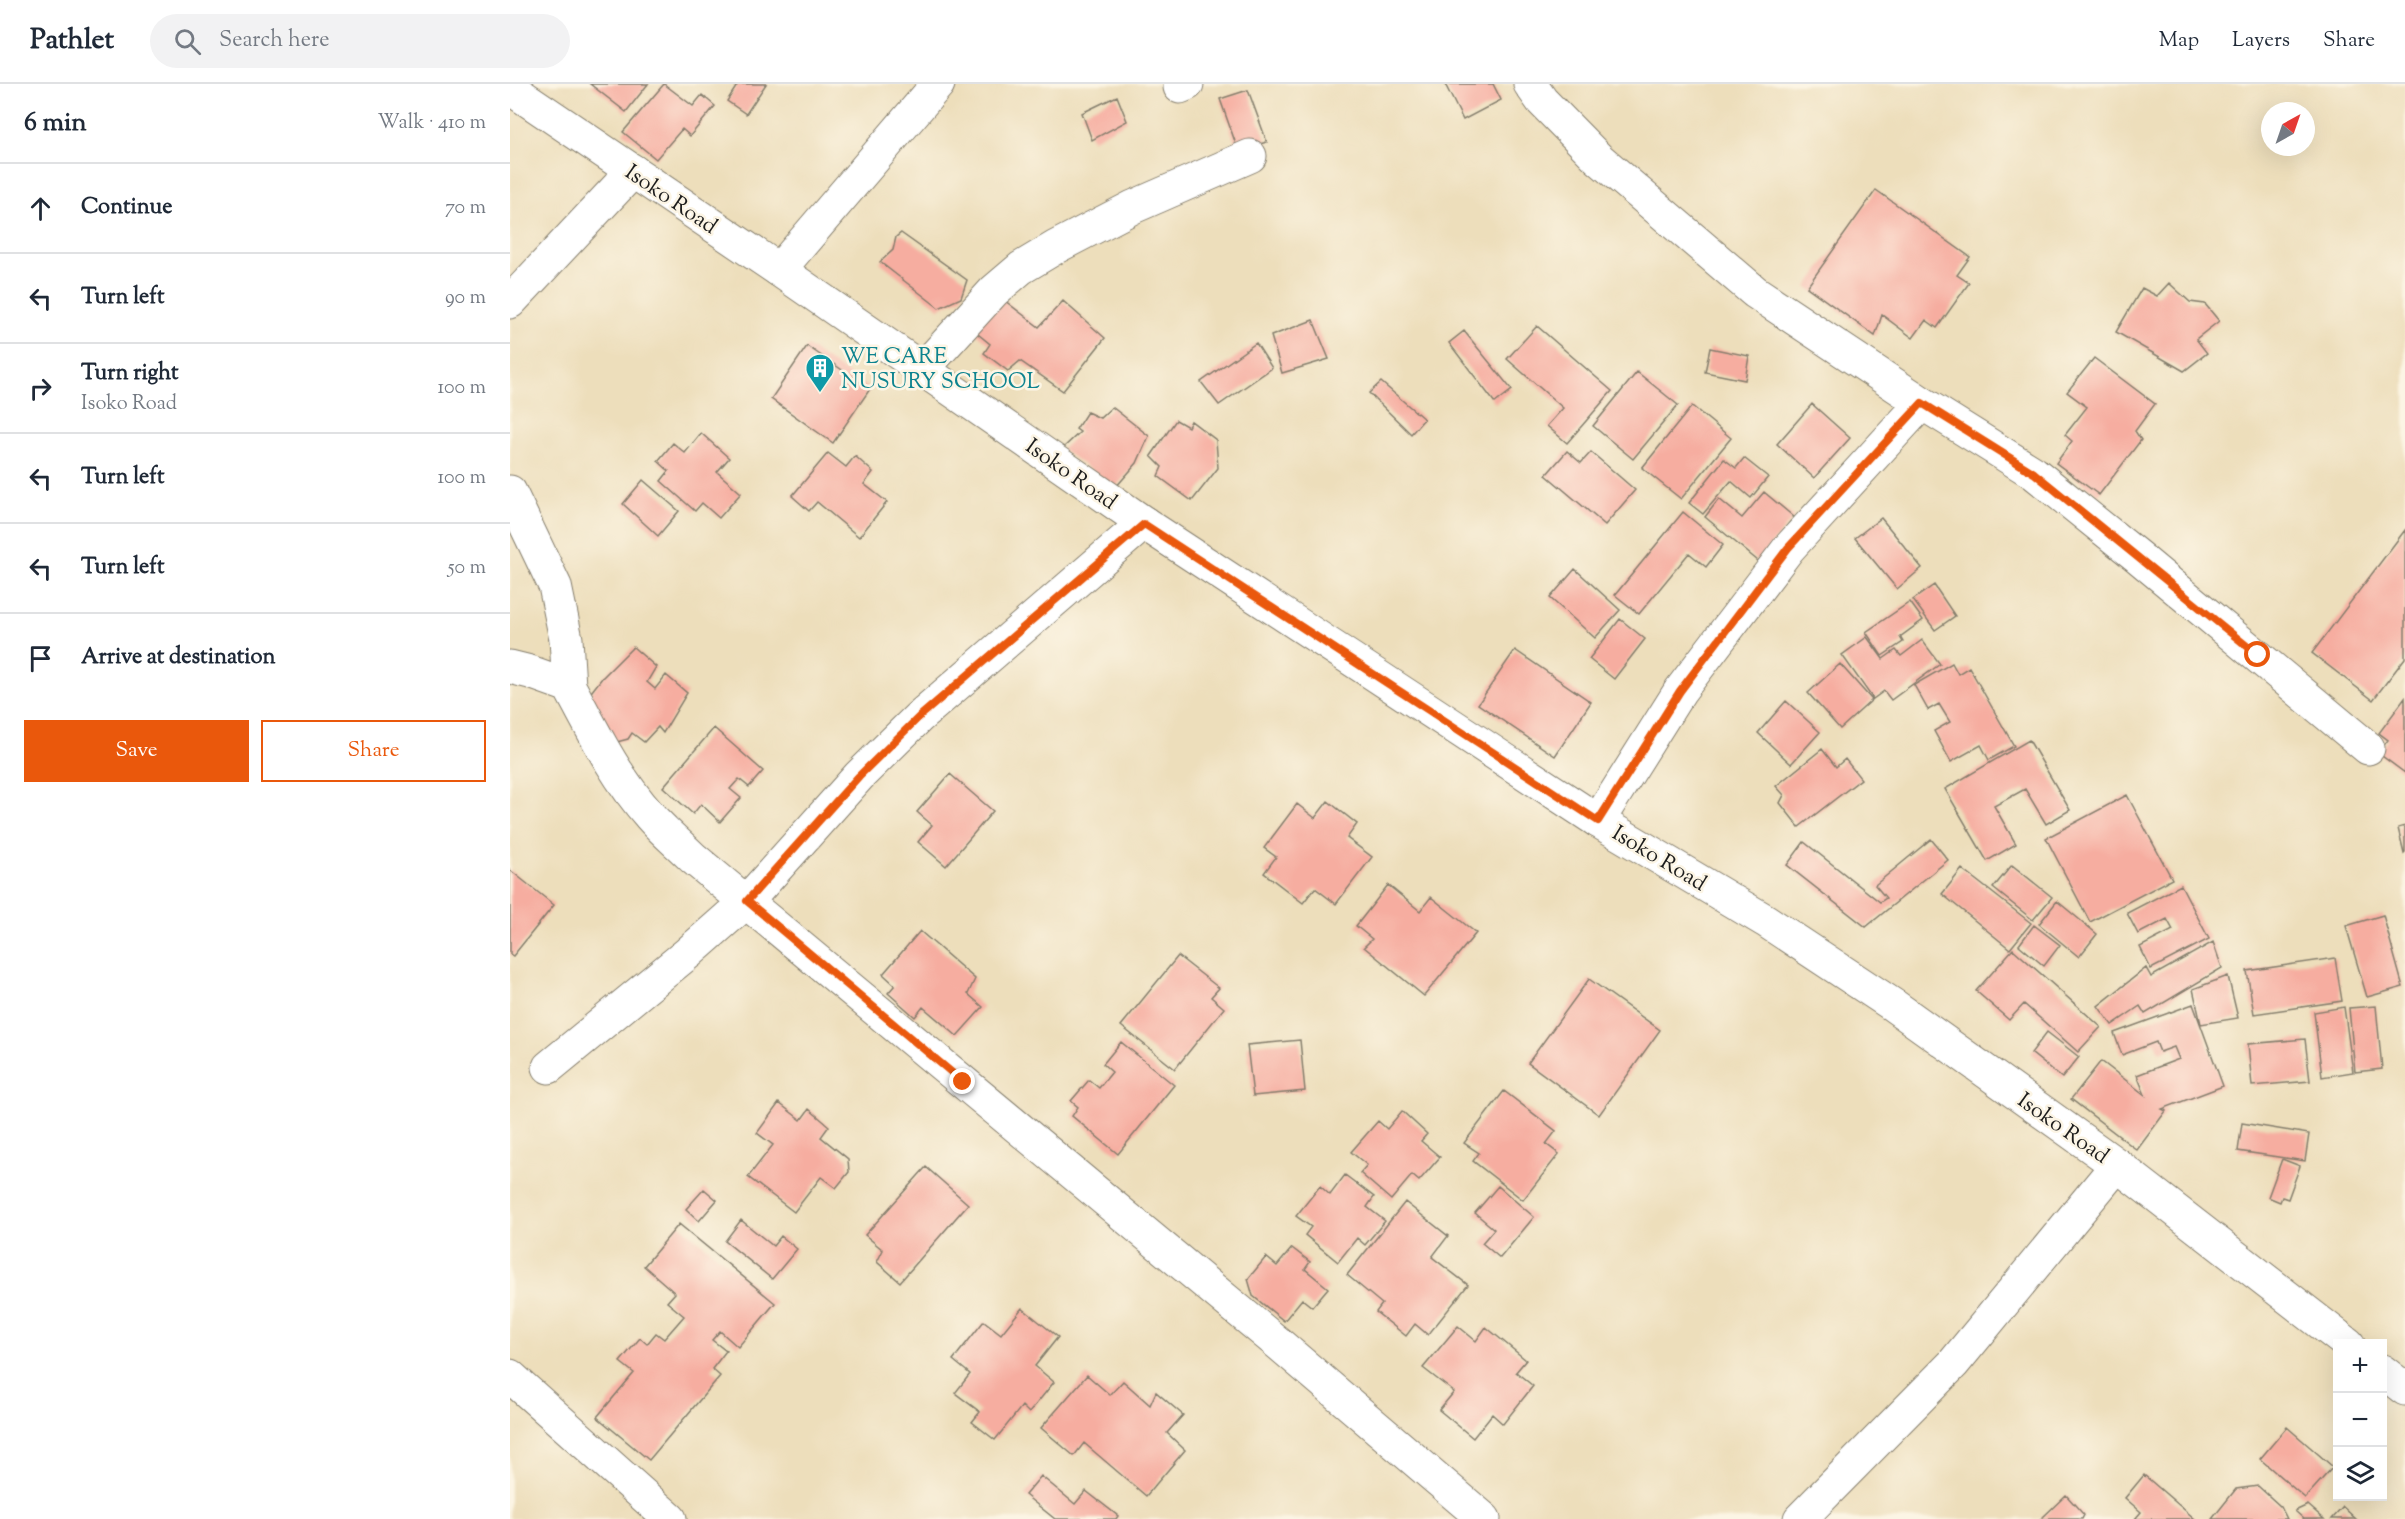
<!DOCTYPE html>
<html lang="en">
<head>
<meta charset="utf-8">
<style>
	:root { --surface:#fff; --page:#f2f2f3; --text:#1f2937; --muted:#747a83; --line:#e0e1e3; --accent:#ea580c }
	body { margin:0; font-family:"Sorts Mill Goudy",serif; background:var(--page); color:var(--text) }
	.controls { position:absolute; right:18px; bottom:18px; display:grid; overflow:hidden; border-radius:0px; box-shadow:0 6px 24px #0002 }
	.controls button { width:54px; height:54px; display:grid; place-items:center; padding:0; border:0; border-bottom:2px solid var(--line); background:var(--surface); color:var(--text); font:30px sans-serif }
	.compass { position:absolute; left:1751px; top:18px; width:54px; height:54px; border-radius:50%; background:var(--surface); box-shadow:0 6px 24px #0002; rotate:40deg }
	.stop { position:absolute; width:18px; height:18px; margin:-14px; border:4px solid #ea580c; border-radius:50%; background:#fff }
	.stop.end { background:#ea580c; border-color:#fff; box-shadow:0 2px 6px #0008 }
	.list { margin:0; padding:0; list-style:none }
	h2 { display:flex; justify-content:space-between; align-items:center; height:78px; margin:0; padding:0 24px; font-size:26px }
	h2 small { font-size:20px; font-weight:400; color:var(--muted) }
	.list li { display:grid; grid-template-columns:39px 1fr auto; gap:18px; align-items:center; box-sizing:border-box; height:90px; padding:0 24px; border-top:2px solid var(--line) }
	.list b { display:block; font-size:22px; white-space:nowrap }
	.list p { margin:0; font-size:20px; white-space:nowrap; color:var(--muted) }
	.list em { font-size:20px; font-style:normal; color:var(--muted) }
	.actions { display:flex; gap:12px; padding:18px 24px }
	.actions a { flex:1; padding:14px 0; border:2px solid var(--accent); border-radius:0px; text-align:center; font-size:21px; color:var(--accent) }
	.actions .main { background:var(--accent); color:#fff }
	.icon { flex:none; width:33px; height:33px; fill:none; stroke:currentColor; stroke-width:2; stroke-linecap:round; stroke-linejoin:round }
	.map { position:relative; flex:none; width:1895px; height:1435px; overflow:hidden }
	header { display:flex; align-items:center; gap:36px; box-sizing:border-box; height:84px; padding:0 30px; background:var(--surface); border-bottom:2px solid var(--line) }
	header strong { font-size:28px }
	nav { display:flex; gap:33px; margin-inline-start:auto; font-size:21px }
	.search { width:420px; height:54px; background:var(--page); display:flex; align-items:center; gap:15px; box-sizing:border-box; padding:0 21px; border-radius:33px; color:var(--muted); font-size:22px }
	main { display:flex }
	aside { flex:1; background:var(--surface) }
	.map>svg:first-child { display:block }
	.building { fill:#f6ada0 }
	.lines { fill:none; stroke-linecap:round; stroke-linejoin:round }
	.street-casing { stroke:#847d6c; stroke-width:35 }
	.secondary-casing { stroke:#847d6c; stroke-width:35 }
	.street { stroke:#fff; stroke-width:33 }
	.secondary { stroke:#fff; stroke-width:33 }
	.route { stroke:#ea580c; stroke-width:8 }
	.labels { text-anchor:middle; stroke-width:5; stroke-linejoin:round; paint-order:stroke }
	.street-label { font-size:22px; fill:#1c1c1c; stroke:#fcf5e5 }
	.culture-label { font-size:22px; fill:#0d838f; stroke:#fcf5e5; text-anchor:start }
</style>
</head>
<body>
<header>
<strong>Pathlet</strong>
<div class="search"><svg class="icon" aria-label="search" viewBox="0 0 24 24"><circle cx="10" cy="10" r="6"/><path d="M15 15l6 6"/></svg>Search here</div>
<nav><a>Map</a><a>Layers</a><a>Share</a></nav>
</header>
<main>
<aside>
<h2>6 min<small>Walk · 410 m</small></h2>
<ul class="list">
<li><svg class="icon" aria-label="ahead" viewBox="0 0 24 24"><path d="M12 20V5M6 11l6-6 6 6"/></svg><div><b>Continue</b></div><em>70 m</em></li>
<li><svg class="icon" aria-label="left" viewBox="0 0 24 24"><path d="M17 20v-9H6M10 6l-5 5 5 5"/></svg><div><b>Turn left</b></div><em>90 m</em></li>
<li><svg class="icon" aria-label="right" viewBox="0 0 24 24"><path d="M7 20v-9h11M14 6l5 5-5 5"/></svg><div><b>Turn right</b><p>Isoko Road</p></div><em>100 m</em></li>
<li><svg class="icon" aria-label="left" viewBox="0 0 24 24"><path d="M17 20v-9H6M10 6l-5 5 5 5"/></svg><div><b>Turn left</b></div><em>100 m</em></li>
<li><svg class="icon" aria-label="left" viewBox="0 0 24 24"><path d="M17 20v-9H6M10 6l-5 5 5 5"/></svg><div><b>Turn left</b></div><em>50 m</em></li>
<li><svg class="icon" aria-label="arrive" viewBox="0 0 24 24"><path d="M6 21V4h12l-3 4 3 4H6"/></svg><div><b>Arrive at destination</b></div></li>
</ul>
<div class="actions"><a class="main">Save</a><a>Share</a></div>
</aside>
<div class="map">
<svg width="1895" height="1435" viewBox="0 0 1895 1435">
	<rect width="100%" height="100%" fill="#fcf5e5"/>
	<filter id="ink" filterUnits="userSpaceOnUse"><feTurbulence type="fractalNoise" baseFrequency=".0167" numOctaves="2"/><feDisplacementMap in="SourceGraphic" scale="12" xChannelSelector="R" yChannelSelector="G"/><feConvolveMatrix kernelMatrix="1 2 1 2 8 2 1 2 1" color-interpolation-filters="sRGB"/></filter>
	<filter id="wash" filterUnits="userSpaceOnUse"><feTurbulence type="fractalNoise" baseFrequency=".008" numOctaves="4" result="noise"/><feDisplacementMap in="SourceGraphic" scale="24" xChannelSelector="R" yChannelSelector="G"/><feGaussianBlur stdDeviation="1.35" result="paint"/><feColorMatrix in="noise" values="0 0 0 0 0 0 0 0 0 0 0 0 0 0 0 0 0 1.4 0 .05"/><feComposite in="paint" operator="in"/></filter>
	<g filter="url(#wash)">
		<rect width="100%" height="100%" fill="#eddebb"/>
		<g id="blocks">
			<path class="building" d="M80,0H138L116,28Z
				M154,0L183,22L192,11L205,22L180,52L172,45L146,75L113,48Z
				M228,0H256L236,30L217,17Z
				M935,0H983L991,16L953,36Z
				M738,6L757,58L728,66L710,15Z
				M607,12L617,37L582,56L572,29Z
				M1366,106L1460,173L1447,191L1459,199L1427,244L1416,236L1403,254L1372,231L1365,252L1297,203Z
				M391,149L457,196L451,214L429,224L370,178L383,166L386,153Z
				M1659,199L1680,218L1695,220L1709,237L1686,255L1697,269L1674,287L1606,248L1632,204L1647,212Z
				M490,213L529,243L553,217L595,254L553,307L510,277L498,287L474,269L480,260L463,246Z
				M803,236L819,275L772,289L761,252Z
				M1027,242L1102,307L1057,359L1037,342L1053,324L997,275Z
				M954,247L1002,306L985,319L939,259Z
				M746,259L762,284L709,321L691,298Z
				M297,262L360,305L323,359L261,315Z
				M1200,264L1239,272L1235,296L1195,288Z
				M1584,274L1645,320L1625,347L1631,356L1589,411L1546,379L1562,357L1555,351L1577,323L1557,308Z
				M1127,288L1168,321L1123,375L1083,342Z
				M871,298L914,335L901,350L859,309Z
				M1302,320L1340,354L1304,394L1267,360Z
				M1182,322L1221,354L1171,415L1132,384Z
				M602,323L639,352L627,379L605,404L552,365L570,348L566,345L577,328L590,334Z
				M666,336L678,343L681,337L706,356L708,384L682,417L648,392L652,383L641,372Z
				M191,349L219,374L207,388L231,409L209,434L192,419L185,427L151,397L159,387L148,377L163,359L175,369Z
				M1057,367L1071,379L1081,368L1125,406L1095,441L1036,391Z
				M318,369L336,383L345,372L363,388L354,400L377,418L349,453L307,418L299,427L282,412Z
				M1234,374L1258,393L1241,414L1221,397L1193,430L1179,419L1214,375L1226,384Z
				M133,396L169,427L148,452L113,420Z
				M1254,408L1284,433L1248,477L1195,433L1209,415L1232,434Z
				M1173,428L1213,461L1196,483L1179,469L1129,530L1105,511Z
				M1371,434L1412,484L1387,505L1345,454Z
				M1895,446V574L1863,616L1802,569Z
				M1065,485L1110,526L1085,554L1040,514Z
				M1424,501L1445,532L1425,546L1403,516Z
				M1400,518L1413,536L1390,553L1393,558L1372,572L1356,548Z
				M1110,535L1135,555L1104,595L1079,575Z
				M1357,553L1373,575L1386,566L1391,572L1412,556L1430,580L1381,616L1374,607L1363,615L1332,571Z
				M123,563L146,583L137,598L145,605L156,591L177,609L153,649L148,643L134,658L122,649L118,655L107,658L75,616L92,594Z
				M1005,566L1081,618L1045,672L968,620Z
				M1442,579L1448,590L1459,583L1504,662L1479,676L1471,661L1441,678L1424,647L1440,638L1429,620L1418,626L1404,601Z
				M1330,580L1362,616L1330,645L1298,609Z
				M1895,614V689L1868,669L1878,656L1869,649Z
				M1276,617L1310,648L1281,680L1248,649Z
				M204,644L253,687L239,703L229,695L220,705L231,714L210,738L191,720L183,730L153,703Z
				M1519,656L1560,726L1536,740L1515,705L1484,722L1506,760L1477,777L1435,705Z
				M1312,665L1326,683L1335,675L1351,695L1289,743L1270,719L1274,711L1266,702Z
				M440,690L483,727L436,782L408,758L422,741L407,728Z
				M1617,711L1662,795L1580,838L1536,754Z
				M818,717L847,740L837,754L862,773L826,820L805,804L793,819L754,789L766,773L754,764L787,720L805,734Z
				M1895,742V768L1894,769L1888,744Z
				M1421,755L1438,776L1356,843L1277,781L1294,758L1370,818L1376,814L1365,801Z
				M1502,781L1542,813L1523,836L1483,804Z
				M1452,785L1521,839L1500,865L1432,810Z
				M0,786L44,821L3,872L0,870Z
				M878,801L910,827L921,813L966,849L914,912L854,863L862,855L846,842Z
				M1671,801L1699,855L1641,885L1630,863L1663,846L1657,835L1628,850L1617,829Z
				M1547,817L1587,850L1569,873L1529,840Z
				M1873,831L1893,903L1857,913L1836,842Z
				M1524,841L1550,861L1534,882L1509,861Z
				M410,847L465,895L458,910L473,923L447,952L413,923L405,933L378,909L385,901L373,890Z
				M1703,858L1712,884L1635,930L1630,922L1602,941L1588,922L1636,884L1641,893Z
				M1503,865L1591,943L1568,968L1514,920L1499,936L1466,907Z
				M668,872L709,904L701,913L714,924L665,985L611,942Z
				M1825,874L1832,917L1744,930L1737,887Z
				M1718,892L1728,934L1691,940L1683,905Z
				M1079,895L1150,946L1089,1031L1018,979Z
				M1683,920L1713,1002L1652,1025L1656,1027L1627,1066L1561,1015L1591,977L1635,1011L1627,991L1669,975L1664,963L1650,968L1646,958L1612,971L1604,949Z
				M1866,922L1872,985L1845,988L1839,924Z
				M1834,923L1843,988L1812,993L1804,928Z
				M1537,948L1569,973L1552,994L1521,969Z
				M1795,955L1800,997L1742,1002L1738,960Z
				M790,956L795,1007L743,1012L737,961Z
				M611,958L664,1001L608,1070L562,1032L568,1023L561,1017L579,996L589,1004L602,988L593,980Z
				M994,1007L1046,1047L1036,1060L1049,1070L1013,1116L963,1077L969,1069L954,1059Z
				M269,1019L291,1036L299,1025L319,1042L311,1053L338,1075L339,1088L326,1104L311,1093L284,1128L238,1093L263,1061L247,1049Z
				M892,1027L917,1050L911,1057L930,1073L909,1097L902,1091L881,1116L850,1089L857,1081L841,1068L868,1037L877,1045Z
				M1732,1039L1799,1050L1795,1077L1728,1067Z
				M1772,1075L1790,1082L1778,1115L1772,1113L1770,1118L1758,1113Z
				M416,1083L458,1120L390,1198L367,1178L373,1166L355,1151Z
				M835,1091L864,1113L857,1123L875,1137L855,1161L847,1154L828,1178L795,1151L801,1143L786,1132L810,1102L820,1111Z
				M988,1102L1024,1133L990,1174L972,1159L984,1145L965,1129Z
				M194,1105L207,1116L189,1137L176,1125Z
				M895,1118L938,1152L922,1173L958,1201L918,1251L905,1240L896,1252L866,1228L872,1220L837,1191Z
				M231,1136L263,1162L271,1152L287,1165L262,1195L215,1157Z
				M169,1140L265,1219L228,1263L210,1247L202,1256L216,1267L202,1285L210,1292L139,1376L87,1333L124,1289L110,1278L130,1254L137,1260L146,1249L154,1255L174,1232L157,1218L165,1209L134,1182Z
				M782,1164L800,1178L795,1185L818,1204L802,1223L792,1215L774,1237L743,1212L738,1195L756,1173L767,1182Z
				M512,1224L548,1253L525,1282L544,1298L519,1329L512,1322L485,1356L462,1338L470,1328L445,1309L460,1290L443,1276L474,1237L491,1250Z
				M948,1242L966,1257L976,1243L1016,1276L1006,1288L1023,1302L993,1340L982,1330L963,1354L929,1326L944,1308L913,1284Z
				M577,1291L600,1311L613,1297L640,1321L646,1308L673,1331L657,1349L675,1366L636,1412L574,1359L564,1372L531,1344Z
				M1777,1343L1823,1383L1795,1414L1750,1375Z
				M1634,1391L1685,1435H1625L1631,1428L1615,1414Z
				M531,1392L565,1420L576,1407L608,1432L606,1435H545L515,1411Z
				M1748,1402L1771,1423L1777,1435H1702L1726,1405Z
				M1556,1411L1574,1431L1572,1435H1531Z
				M1798,1421L1814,1435H1794L1785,1427Z
				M1833,1423L1846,1435H1822Z"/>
		</g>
	</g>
	<g filter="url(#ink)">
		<use href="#blocks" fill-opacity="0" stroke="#847d6c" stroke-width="1.5"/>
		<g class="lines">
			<g class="street-casing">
				<path id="street" d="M1020,0L1032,17L1088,74L1245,208L1412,319L1524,389L1627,472L1858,664
					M670,3L677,0
					M269,186L428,0
					M0,218L123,87
					M413,285L484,207L511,184L546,163L623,123L740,72
					M0,408L45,502L56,555L59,602
					M0,583L20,588L59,602C83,647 106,694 140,732C153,747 169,760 183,774L769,1260L974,1435
					M1088,737L1170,607L1279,464L1412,319
					M39,983L178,869L237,817L349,692L409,633L634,439
					M0,1292L160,1435
					M1290,1435L1443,1280L1607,1081"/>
			</g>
			<g class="secondary-casing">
				<path id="secondary" d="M0,4L269,186L634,439L1088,737L1256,837L1383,921L1607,1081L1838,1260
					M1872,1287L1895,1305"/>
			</g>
			<use href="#street" class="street"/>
			<use href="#secondary" class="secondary"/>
		</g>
	</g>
	<g class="lines" filter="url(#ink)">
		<path class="route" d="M453,998L237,817L349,692L409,633L634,440L1088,737L1170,607L1278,464L1412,319L1524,389L1748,571"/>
	</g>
	<defs>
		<g id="building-pin" transform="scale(1.5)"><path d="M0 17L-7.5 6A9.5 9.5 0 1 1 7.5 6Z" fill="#0f9aa8" stroke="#fcf5e5"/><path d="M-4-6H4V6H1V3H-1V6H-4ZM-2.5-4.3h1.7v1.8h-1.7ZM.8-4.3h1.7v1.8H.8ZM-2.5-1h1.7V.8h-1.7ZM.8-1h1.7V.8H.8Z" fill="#fff"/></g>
	</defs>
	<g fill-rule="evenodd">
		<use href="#building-pin" x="310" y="284"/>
	</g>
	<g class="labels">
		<g class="street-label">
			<text transform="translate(162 114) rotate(34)" y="8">Isoko Road</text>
			<text transform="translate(562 389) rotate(35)" y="8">Isoko Road</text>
			<text transform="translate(1150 773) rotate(31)" y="8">Isoko Road</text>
			<text transform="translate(1554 1043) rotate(35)" y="8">Isoko Road</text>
		</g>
		<g class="culture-label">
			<text x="331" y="279">WE CARE<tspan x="331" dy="25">NUSURY SCHOOL</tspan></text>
		</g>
	</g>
</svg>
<div class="controls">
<button>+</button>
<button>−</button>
<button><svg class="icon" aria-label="layers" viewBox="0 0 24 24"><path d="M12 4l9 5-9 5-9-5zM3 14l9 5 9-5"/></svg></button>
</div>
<svg class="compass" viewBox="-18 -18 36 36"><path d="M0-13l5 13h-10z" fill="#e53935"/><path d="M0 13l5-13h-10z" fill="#747a83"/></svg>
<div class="stop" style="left:1748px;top:571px"></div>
<div class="stop end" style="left:453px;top:998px"></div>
</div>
</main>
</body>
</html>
